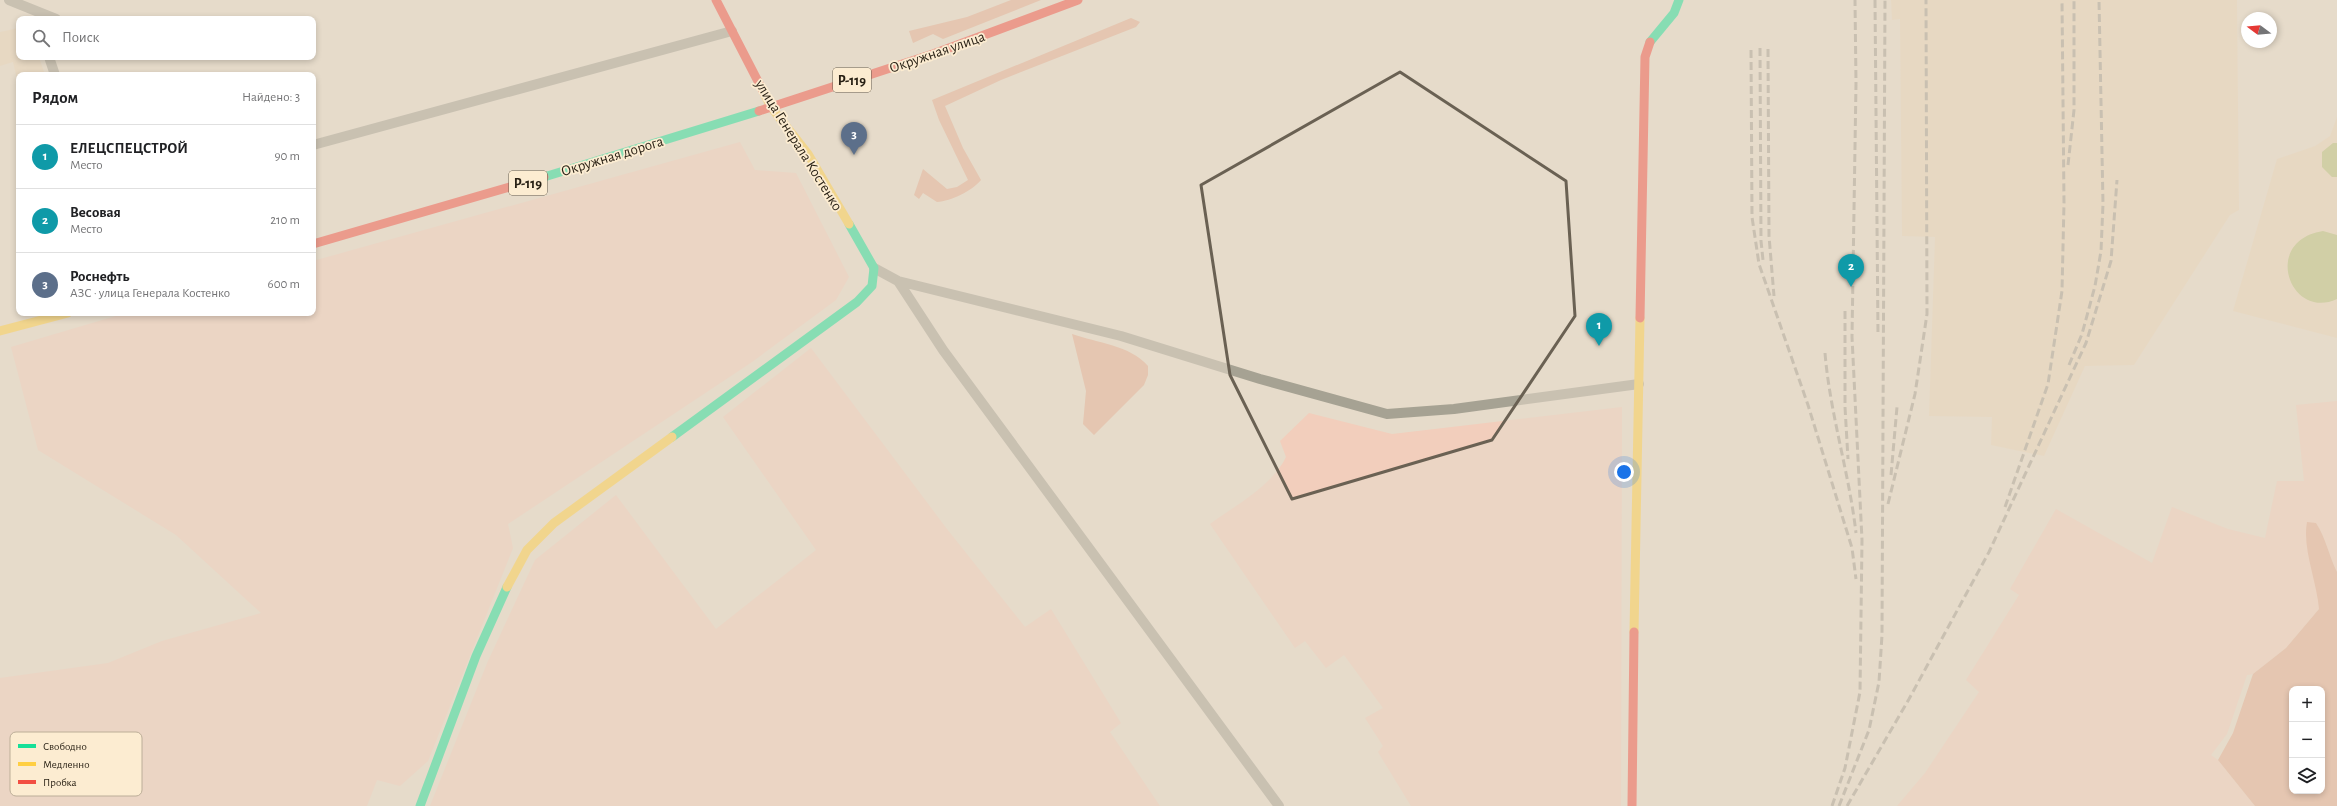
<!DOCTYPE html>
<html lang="ru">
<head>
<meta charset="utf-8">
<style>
	:root { --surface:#fff; --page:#f6f6f6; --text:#202124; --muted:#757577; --line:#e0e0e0; --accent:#ea580c }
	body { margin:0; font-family:"Alegreya Sans",sans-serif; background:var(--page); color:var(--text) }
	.controls { position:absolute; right:12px; bottom:12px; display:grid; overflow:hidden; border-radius:8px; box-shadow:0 2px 6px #0003 }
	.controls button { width:36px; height:36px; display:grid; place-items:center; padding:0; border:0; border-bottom:1px solid var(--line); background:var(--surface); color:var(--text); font:20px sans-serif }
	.compass { position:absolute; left:2241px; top:12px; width:36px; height:36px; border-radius:50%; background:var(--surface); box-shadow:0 2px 6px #0003; rotate:286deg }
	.you { position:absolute; left:1624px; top:472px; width:14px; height:14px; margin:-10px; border:3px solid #fff; border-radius:50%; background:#1a73e8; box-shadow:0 0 0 6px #1a73e833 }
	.badge { display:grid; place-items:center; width:26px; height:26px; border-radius:50%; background:var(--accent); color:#fff; font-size:13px; font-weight:700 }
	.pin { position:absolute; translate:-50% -33px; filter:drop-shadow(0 1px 2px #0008) }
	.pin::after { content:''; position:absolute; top:21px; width:14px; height:12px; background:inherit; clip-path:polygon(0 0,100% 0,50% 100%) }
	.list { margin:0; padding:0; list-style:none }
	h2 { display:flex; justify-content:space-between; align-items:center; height:52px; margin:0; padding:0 16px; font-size:17px }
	h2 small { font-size:13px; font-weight:400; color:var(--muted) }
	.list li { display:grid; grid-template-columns:26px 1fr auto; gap:12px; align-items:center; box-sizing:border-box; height:64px; padding:0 16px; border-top:1px solid var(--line) }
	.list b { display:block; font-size:15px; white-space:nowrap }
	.list p { margin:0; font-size:13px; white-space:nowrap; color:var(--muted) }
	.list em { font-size:13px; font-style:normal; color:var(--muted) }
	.icon { flex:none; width:22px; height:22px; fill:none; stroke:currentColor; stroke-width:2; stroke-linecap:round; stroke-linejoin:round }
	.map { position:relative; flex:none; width:2337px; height:806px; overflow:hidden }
	.search { position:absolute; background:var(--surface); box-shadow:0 2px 6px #0003; left:16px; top:16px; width:300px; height:44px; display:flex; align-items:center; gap:10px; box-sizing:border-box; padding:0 14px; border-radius:8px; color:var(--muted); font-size:15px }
	.panel { position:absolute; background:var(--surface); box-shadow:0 2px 6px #0003; left:16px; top:72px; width:300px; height:244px; border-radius:8px }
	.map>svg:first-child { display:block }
	.built { fill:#e9d6b9 }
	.green { fill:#f2cebc }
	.forest { fill:#e4ad92; fill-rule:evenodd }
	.water { fill:#b8c07a }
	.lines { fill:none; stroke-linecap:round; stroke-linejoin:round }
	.street { stroke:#a6a293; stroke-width:10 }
	.fast { stroke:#16e098; stroke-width:9 }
	.slow { stroke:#ffcf43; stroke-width:9 }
	.jam { stroke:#f24e42; stroke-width:9 }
	.rail { stroke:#a7a093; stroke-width:3; stroke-dasharray:8 4; stroke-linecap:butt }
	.marked { fill:none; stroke:#6a6153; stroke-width:3; stroke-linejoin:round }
	.labels { text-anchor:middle; stroke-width:3.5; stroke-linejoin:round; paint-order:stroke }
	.shield { fill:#fcecd1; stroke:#675c4c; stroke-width:1 }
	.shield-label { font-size:14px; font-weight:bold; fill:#271f13 }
	.street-label { font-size:15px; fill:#271f13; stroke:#fcecd1 }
	.key { fill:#fcecd1; stroke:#bcae98; stroke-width:1 }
	.key-label { font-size:11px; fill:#271f13 }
</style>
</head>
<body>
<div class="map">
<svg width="2337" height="806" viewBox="0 0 2337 806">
	<rect width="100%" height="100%" fill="#e6dbca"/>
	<path class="built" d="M1891,0H2237L2239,210L2230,215L2134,365L2085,366L2044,456L1991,445L1992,417L1929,416L1935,237L1902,236L1900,19L1892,20Z
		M19,28V57H39L45,75H19V88L13,62L0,66V32Z
		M2337,117V338L2233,311L2277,159L2315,146L2330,136Z"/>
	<path class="green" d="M740,142L755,170L796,173L849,277L836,300L752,362L508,524L513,548L428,761L400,786L377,780L367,806H0V678L108,663L162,641L261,613L176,535L38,450L11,347L126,313H313V261Z
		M811,348L947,529L1025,627L1051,609L1121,723L1110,732L1160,806H430L488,661L535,560L616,495L716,629L816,550L723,417Z
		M2337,401V572C2329,556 2326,538 2316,523L2319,609L2286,648L2253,674L2247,675L2227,734L2211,755L2218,760L2255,806H1897L1925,773L1979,692L1966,680L2019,595L2010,589L2056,509L2152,563L2172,507L2228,529L2265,538L2277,481H2304L2296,405Z
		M1622,407L1621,806H1411L1378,752L1383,746L1365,718L1383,708L1344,655L1326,668L1305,641L1295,648L1210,524C1236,505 1272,486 1286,457L1280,441L1309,413L1392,434Z"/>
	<path class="forest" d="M1011,0H1041L943,39L933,34L913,43L909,31L967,17Z
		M1131,18L1140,22L1136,27L1001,80L945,106L963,148L981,180C972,191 951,201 937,202L923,193L919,199L914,195L923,169L947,189L957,187L968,180L939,120L932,100Z
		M1072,334C1097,343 1130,345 1148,366V375L1144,385L1094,435L1083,424L1086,391Z
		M2307,522L2316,523C2326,538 2329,556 2337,572V806H2255L2218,760L2233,733L2253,674L2286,648L2319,609C2317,582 2302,548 2307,522ZM2292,689H2322V791H2292Z"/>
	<path class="water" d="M2333,143H2337V177H2332L2322,167V152Z
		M2323,231L2337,235V299C2290,321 2261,241 2323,231Z"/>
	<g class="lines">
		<path class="street" d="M9,0L56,19
			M49,57L55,75
			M313,145L732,31
			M874,268L898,281L1121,336L1260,379L1387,414L1454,409L1639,384
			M898,281L943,350L1279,806"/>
		<path class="fast" d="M1650,42L1674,13L1679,0
			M544,177L759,111
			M672,437L857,302L872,286L874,268L849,224
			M420,806L476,656L507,587"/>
		<path class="slow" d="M764,93L771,107L808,154L849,224
			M0,331L68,313
			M507,587L527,550L554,523L672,437
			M1634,632L1640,318"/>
		<path class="jam" d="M716,0L764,93
			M759,111L933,54L1078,0
			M313,244L544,177
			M1640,318L1645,57L1650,42
			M1632,806L1634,632"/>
		<path class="rail" d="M1875,0L1878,335
			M1760,48L1761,241L1763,260
			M1768,49L1769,236L1774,296
			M1751,50L1752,217L1759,264L1808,405L1852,548L1856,579
			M2068,165L2074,110V0
			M1845,311V407L1848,459
			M1825,353C1830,414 1849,472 1856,533
			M2069,365L2082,334L2095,286L2101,251L2103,204L2099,0
			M1891,475L1897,407
			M1888,504L1915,394L1927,314L1926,0
			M2005,507L2048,384L2062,291L2064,203L2062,0
			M1832,806L1845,768L1860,692L1862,540L1852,337L1856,83L1855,0
			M1839,806L1869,730L1879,682L1882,635L1885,0
			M1847,806L1909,699L1989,552L2086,343L2111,261L2117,180"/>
	</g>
	<path d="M0 0H2337V806H0ZM1400,72L1566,181L1575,316L1492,440L1292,499L1230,375L1201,185Z" fill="#e6dbca" fill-opacity=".55" fill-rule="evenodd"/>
	<path class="marked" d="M1400,72L1566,181L1575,316L1492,440L1292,499L1230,375L1201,185Z"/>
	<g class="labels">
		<g class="shield">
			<rect x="833" y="68" width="38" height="24" rx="3"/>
			<rect x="509" y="171" width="38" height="24" rx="3"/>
		</g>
		<g class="shield-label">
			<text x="852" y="85">Р-119</text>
			<text x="528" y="188">Р-119</text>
		</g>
		<g class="street-label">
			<text transform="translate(937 52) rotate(-19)" y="5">Окружная улица</text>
			<text transform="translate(799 145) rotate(58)" y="5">улица Генерала Костенко</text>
			<text transform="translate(612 156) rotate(-17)" y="5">Окружная дорога</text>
		</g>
	</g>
	<rect x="10" y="732" width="132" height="64" rx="6" class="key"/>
	<rect x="18" y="744" width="18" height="4" fill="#16e098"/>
	<rect x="18" y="762" width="18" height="4" fill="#ffcf43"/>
	<rect x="18" y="780" width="18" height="4" fill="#f24e42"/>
	<g class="key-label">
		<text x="43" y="750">Свободно</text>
		<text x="43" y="768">Медленно</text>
		<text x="43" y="786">Пробка</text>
	</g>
</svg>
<div class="controls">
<button>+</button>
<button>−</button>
<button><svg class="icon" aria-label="layers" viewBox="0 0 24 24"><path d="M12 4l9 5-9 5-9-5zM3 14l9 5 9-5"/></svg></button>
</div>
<svg class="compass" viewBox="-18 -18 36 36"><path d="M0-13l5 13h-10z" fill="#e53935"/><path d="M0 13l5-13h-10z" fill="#757577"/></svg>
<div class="you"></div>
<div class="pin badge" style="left:1599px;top:346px;background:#0f9aa8">1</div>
<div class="pin badge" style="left:1851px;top:287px;background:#0f9aa8">2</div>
<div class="pin badge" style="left:854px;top:155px;background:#5c6f8a">3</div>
<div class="search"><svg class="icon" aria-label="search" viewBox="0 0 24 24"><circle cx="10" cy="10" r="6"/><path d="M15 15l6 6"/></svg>Поиск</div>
<section class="panel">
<h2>Рядом<small>Найдено: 3</small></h2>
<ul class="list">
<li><span class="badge" style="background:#0f9aa8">1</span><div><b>ЕЛЕЦСПЕЦСТРОЙ</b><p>Место</p></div><em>90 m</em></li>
<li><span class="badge" style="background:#0f9aa8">2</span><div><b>Весовая</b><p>Место</p></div><em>210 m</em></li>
<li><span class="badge" style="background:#5c6f8a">3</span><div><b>Роснефть</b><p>АЗС · улица Генерала Костенко</p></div><em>600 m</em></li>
</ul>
</section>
</div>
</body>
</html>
